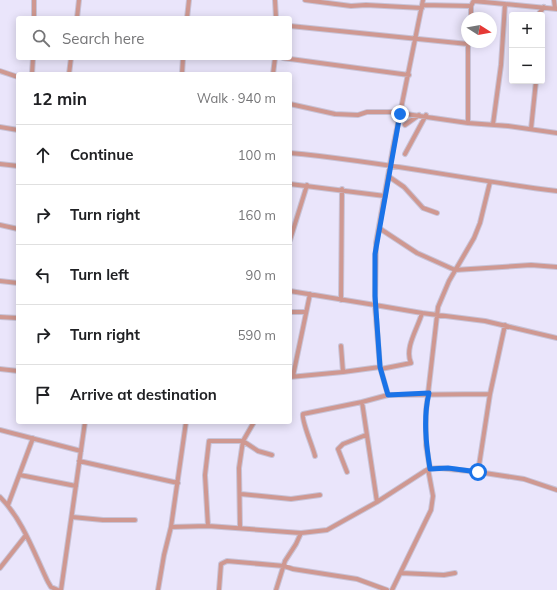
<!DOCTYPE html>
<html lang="en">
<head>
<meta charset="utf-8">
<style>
	:root { --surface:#fff; --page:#f6f6f6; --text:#202124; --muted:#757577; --line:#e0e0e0 }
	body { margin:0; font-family:Mulish,sans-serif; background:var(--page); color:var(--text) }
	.controls { position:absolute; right:12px; top:12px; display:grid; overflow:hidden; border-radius:4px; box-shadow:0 2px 10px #0003 }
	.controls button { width:36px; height:36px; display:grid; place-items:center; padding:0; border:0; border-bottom:1px solid var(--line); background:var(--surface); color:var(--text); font:20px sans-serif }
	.compass { position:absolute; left:461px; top:12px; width:36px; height:36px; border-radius:50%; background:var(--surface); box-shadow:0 2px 10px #0003; rotate:101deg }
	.stop { position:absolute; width:12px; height:12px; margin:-9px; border:3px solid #1a73e8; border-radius:50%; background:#fff }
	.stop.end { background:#1a73e8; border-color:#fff; box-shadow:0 1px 4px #0008 }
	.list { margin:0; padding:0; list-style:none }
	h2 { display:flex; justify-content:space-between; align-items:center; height:52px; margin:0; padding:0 16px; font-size:17px }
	h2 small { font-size:13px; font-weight:400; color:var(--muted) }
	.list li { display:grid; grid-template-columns:26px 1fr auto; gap:12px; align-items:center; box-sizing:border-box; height:60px; padding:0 16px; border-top:1px solid var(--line) }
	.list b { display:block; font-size:15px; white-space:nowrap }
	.list em { font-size:13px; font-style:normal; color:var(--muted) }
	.icon { flex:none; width:22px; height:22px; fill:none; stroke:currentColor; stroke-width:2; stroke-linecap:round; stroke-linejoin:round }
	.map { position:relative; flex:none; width:557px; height:590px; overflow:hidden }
	.search { position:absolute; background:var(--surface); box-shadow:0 2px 10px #0003; left:16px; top:16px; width:276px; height:44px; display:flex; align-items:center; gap:10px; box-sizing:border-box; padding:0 14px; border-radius:4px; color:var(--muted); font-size:15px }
	.panel { position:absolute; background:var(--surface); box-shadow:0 2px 10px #0003; left:16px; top:72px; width:276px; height:352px; border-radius:4px }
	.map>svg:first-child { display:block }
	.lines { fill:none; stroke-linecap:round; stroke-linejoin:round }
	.street-casing { stroke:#c8c3d7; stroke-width:6 }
	.street { stroke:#cf9891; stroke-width:4 }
	.route { stroke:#1a73e8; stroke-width:5 }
</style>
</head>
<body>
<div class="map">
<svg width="557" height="590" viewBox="0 0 557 590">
	<rect width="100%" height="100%" fill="#eae5fb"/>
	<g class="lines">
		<g class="street-casing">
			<path id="street" d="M275,0L276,18
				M305,0L351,6L366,5L422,8
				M423,0L393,148L376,243L375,305L422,313L485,321L557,338
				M554,0L555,8
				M474,1L557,9
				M422,5L471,6L474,0
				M538,15L544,7
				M34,18V0
				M77,18L79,0
				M187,18L189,0
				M471,18V6
				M290,26L468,44
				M283,58L409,75
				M0,71L18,77
				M32,74L33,58
				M69,74L71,58
				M182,74L183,58
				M273,74L275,58
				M290,104L335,114L358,115L367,112H392L468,123V42
				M468,123L508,126L557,133
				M493,124L501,65L505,4
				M405,125L419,115
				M0,127L18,130
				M531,129L536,81
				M290,153C380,161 468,180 557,191
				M405,154L426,115
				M0,164L18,166
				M388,176L404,187L423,208L437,213
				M290,184L385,196
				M0,225L18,229
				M379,228L417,253L455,270L531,265L557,267
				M290,240L307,185
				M0,281L18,283
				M290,291L375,305L380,367L388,395
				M341,300L342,189
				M290,312H305
				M0,317L18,318
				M505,325L490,394L478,472L524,479L557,490
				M341,346L343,372
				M0,369L18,371
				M381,369L411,363C404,348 418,328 422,313
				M293,376L310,294
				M290,377L343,372L380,367
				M0,430L81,451
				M315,456C313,447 301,420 303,414L362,402
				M79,461L178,483
				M430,469L426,445V411L438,307L449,281L474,238L480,223L490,182
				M347,472L338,449L343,444L366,435
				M478,472L439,468L428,469L377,502L362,402L388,395L490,394
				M20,475L76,486
				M241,494L291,499L320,495
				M0,497C23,520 34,553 48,582L51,587L58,590
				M8,505L33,438
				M72,517L103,520H135
				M208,526L205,475L209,441H243L258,451L272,455
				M171,527L208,526L301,533
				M240,528L239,468L243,441L254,422
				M0,568L26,535
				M401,573L444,575L455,573
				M61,590L85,422
				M158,590L164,555L171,527L186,422
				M219,590L221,564L227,561L284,566L293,569L357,579L387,590
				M276,590L285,561L296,544L301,533L327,530L377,502
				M392,590L431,510L433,496L428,469"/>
		</g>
		<use href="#street" class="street"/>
	</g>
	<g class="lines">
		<path class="route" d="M400,114L375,254V296L380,367L388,395L429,393C423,418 426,444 430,469L448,468L478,472"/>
	</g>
</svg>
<div class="controls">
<button>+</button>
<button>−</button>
</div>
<svg class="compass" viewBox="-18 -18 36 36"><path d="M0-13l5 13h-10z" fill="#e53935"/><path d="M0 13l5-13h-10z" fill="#757577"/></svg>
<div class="stop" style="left:478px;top:472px"></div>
<div class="stop end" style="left:400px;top:114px"></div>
<div class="search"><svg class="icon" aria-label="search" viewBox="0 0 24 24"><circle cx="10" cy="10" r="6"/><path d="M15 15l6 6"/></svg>Search here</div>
<section class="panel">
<h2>12 min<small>Walk · 940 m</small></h2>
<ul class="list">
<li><svg class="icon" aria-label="ahead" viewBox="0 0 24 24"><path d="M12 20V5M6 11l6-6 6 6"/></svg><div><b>Continue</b></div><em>100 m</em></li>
<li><svg class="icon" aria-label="right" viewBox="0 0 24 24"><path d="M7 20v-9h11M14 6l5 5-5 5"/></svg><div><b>Turn right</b></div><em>160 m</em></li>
<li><svg class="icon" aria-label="left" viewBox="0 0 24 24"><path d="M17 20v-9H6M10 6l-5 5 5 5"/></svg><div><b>Turn left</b></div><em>90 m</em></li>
<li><svg class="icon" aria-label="right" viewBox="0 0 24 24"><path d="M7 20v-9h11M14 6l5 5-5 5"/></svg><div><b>Turn right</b></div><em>590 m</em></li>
<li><svg class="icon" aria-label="arrive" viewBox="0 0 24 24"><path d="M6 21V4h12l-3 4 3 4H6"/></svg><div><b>Arrive at destination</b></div></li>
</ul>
</section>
</div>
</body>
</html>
